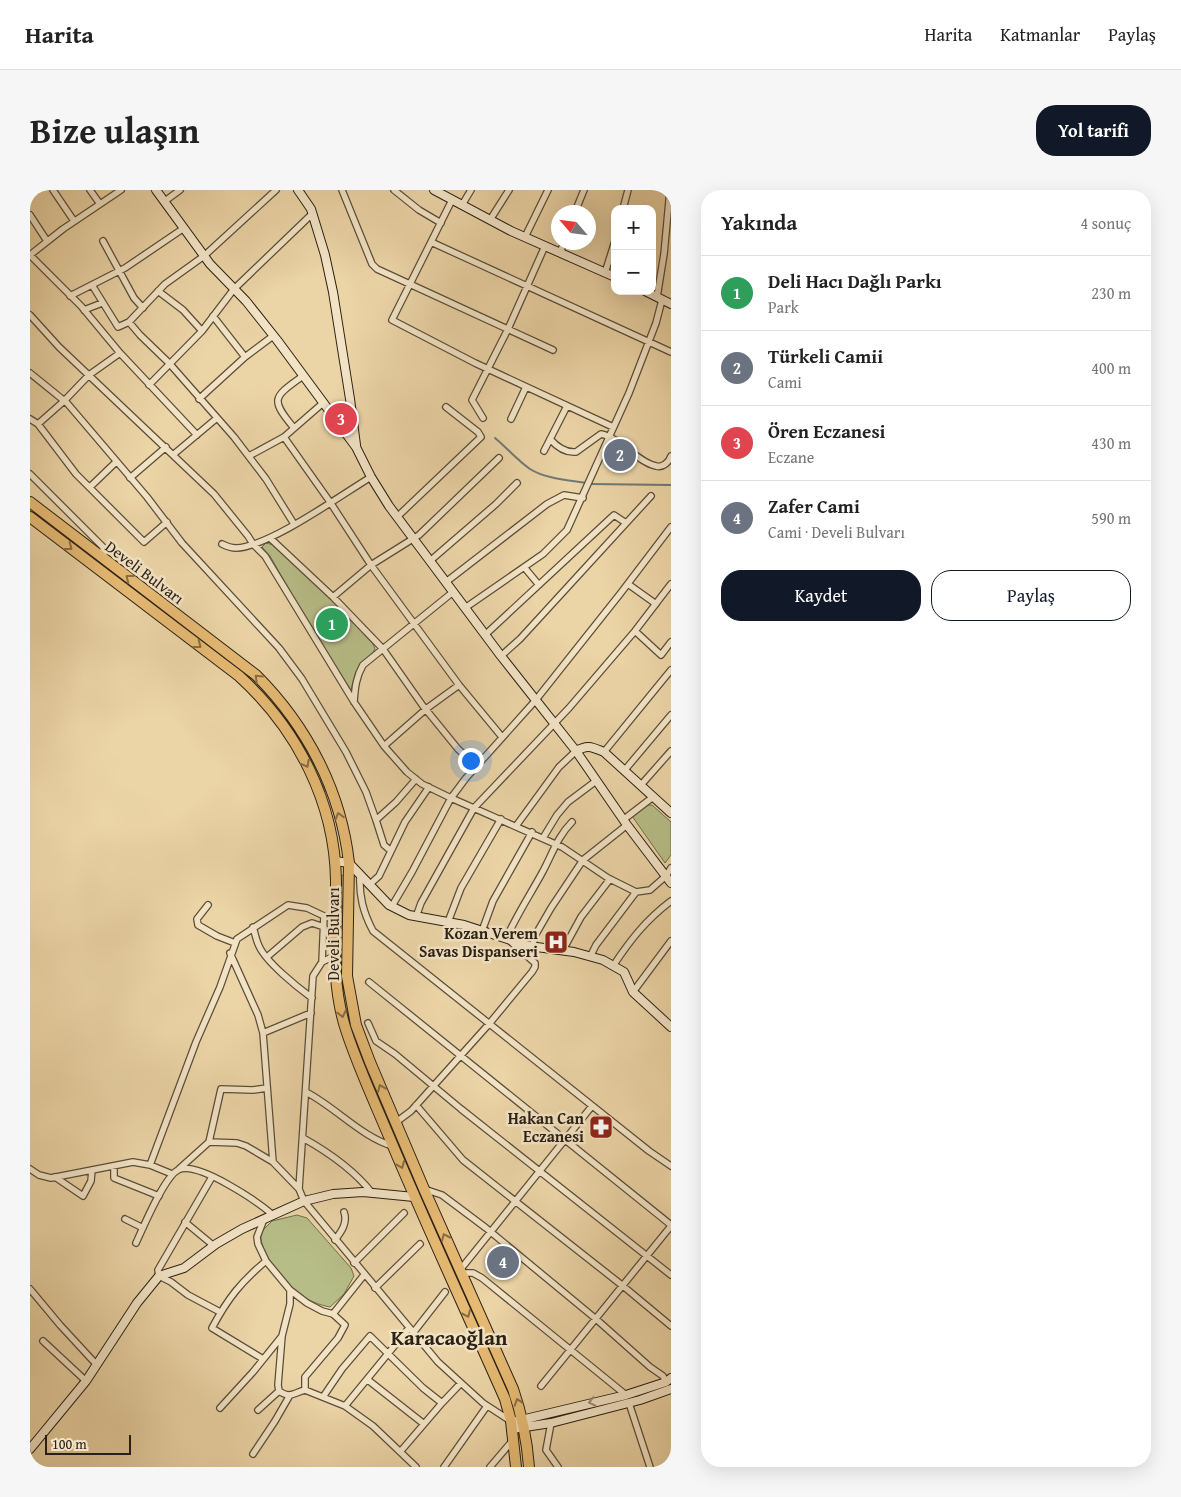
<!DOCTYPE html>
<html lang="tr">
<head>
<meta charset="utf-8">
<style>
	:root { --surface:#fff; --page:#f6f6f6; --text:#222; --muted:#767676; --line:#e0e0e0; --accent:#111827 }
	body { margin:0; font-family:"Gentium Book Plus",serif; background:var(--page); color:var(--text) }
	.controls { position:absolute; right:15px; top:15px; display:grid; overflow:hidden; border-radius:10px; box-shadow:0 5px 20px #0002 }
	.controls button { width:45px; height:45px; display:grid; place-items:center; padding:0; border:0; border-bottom:1px solid var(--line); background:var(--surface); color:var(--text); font:25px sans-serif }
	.compass { position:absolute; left:521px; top:15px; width:45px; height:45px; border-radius:50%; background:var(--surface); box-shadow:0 5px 20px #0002; rotate:298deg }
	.scale { position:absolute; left:15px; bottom:12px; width:86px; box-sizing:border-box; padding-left:5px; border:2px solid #2a2014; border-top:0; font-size:14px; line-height:18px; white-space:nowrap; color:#2a2014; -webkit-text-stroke:4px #f2e3c5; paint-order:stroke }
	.you { position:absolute; left:440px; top:570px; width:18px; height:18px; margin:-12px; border:4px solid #fff; border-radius:50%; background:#1a73e8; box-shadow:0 0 0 8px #1a73e833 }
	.badge { display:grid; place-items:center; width:32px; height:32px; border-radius:50%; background:var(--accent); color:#fff; font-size:16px; font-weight:700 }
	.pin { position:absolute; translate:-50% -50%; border:2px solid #fff; box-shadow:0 1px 5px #0006 }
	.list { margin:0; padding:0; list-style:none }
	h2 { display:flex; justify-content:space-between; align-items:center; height:65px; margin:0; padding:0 20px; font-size:21px }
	h2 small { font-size:16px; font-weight:400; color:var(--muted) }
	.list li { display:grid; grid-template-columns:32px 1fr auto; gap:15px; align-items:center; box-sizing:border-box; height:75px; padding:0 20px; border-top:1px solid var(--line) }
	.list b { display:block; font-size:19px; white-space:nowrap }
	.list p { margin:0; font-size:16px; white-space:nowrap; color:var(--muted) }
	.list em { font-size:16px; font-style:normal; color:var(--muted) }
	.actions { display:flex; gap:10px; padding:15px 20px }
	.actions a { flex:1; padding:11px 0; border:1px solid var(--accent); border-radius:20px; text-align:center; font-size:18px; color:var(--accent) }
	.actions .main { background:var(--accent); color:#fff }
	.map { position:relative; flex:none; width:641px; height:1277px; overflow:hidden; border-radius:20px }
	header { display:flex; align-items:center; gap:30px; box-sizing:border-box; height:70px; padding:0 25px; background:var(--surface); border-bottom:1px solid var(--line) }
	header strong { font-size:24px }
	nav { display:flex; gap:28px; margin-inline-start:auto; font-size:18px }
	.intro { display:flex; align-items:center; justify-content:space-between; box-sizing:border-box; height:120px; padding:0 30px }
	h1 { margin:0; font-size:35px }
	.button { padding:12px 22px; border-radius:20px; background:var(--accent); color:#fff; font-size:18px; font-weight:700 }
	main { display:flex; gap:30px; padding:0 30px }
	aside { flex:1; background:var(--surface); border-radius:20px; box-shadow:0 5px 20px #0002 }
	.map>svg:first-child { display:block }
	.green { fill:#b7bd87; stroke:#706e4e }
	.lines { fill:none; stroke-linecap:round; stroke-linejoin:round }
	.stream { stroke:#707974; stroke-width:2 }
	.street-casing { stroke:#5a4d38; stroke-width:8 }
	.secondary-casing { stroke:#2a2014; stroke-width:10 }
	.highway-casing { stroke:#2a2014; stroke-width:12 }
	.street { stroke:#f2e3c5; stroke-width:5.5 }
	.secondary { stroke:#f2e3c5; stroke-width:8 }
	.highway { stroke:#e6ba73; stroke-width:10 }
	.oneway { stroke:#886d44 }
	.oneway2 { stroke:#988b75 }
	.labels { text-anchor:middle; stroke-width:5; stroke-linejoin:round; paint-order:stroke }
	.street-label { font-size:16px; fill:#2a2014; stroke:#f2e3c5 }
	.poi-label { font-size:16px; font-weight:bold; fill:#2a2014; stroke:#f2e3c5; text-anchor:end }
	.district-label { font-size:21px; font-weight:bold; fill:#2a2014; stroke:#f2e3c5 }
</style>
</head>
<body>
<header>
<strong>Harita</strong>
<nav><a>Harita</a><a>Katmanlar</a><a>Paylaş</a></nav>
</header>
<div class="intro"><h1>Bize ulaşın</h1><a class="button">Yol tarifi</a></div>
<main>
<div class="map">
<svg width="641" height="1277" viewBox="0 0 641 1277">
	<rect width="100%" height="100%" fill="#ebd4a6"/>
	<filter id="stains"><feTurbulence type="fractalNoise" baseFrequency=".004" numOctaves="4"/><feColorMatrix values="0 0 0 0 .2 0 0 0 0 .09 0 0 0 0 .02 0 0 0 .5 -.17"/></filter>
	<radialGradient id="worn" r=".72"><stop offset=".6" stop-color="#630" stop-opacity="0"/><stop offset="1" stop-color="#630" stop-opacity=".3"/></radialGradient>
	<path class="green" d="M0,318L225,491C259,525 277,558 297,601L296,602L265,544L235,506L0,322Z
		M236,353L244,355L297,404L343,454L345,459C342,465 338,467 333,472C325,479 324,489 321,500L284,443L240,366L232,357Z
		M618,615H622L641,632V665L635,673L602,626Z
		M310,685L314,686C312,733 309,775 319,822L466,1170L451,1143L397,1025L321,845L308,789Z
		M267,1025L277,1028L321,1078L324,1086L314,1104L300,1117C289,1115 277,1110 268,1103C254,1091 228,1062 231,1042L242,1031Z"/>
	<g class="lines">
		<path class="stream" d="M465,248C476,257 489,272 500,279C516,289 538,290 556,293
			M561,294L641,295"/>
		<g class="street-casing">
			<path id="street" d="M23,0L44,31
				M60,0L70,14
				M312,0L342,74L347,79L523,160
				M364,0L389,20L411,33
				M422,10L362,130L445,173L583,237
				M135,11L150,0
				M432,15L441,0
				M593,19L598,0
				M545,22L554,0
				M0,25L17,51
				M460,30L479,0
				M495,47L518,0
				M73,51L104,108L113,118
				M401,52L641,162
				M530,63L534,52
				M0,65L51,116L90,163L167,245
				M0,65L33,39L91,0
				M575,83L585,51
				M62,95L88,137L99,132L135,94L174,66L246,0
				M128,101L153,120L172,141
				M40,106L95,78L154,38
				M627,107L634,64L640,0
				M54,120L72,113
				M0,125L29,157L184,304L218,346L223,354L235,366L324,512L354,556L377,582L392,594L421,608L532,657L578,688L606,702L620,700L636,686L641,678
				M183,126L215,167
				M99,132L110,145L139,173L204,247L236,289L264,334
				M0,183L37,213L117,307L152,353L249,458L272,489L316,562L336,602L346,630
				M119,195L172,141L204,99L282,24
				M169,209L215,167L243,146
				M453,228L442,210L478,139L515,56
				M0,229L8,234L46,284L114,352L137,332
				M481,229L496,197
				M8,234L34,211L59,185L90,163
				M264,238C239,208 244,207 273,186
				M254,247L300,312L341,375L429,495L472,547
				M520,249C527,257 535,263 546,262L571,244C591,248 607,272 626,276C633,278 639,272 641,266
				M514,261L537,216
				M144,264L187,228
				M219,266L254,247L293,213
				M0,284L73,357L74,369
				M100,288L136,257
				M60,297L86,272
				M367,327L451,247L448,242L416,217
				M240,348L303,407L353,459L393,516L428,559L446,576
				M192,354C196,356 201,358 206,358C239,357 311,305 341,287
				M400,371L466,314L487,293
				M494,377L509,395
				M416,392L517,314L534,305L553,308
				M598,394L626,414
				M303,407L341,375L389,345L469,268
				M435,418L513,364L537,340L599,203L626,133L632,110
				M605,441L631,465L641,452
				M455,445L584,325L596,333
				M471,466L490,449L621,306
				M324,512C325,498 326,487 333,475L423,402
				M354,556L396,519L429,495
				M574,562L641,480
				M594,581L641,525
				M611,595L641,561
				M593,630L623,607
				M486,636L529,577L546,561
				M513,648L527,625L538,612L566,591
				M361,661L354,655L346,630L366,612L386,589
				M330,685C329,706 333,722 343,741L619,961L641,976
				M339,695L349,686L375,632L399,597
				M178,715L167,729L168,735L187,746L205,753
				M362,716L382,682L421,608L436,588L505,511L590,404L641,337
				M386,727L391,713L444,618L539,518L605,441L641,394
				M418,732L431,698L471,629
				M223,737C225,743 226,750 229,756C236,772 267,797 282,808
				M452,741L463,711L502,642
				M476,749C486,726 500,705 512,683C522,665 527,647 542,632
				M502,757L506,744L521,718L553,670L597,635
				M533,760L551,727L580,689
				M200,763L228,825L233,843L243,972L269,999
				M561,765L566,755L606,702
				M304,766L292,772L283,786L269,999L274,1011L408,1172L453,1213L479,1230
				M237,767L272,737L282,733L294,737
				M583,776C601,749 616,730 641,711
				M339,792L641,1035
				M603,802L641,751
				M338,833L346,851L365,864L431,919L641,1085
				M233,843L281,823
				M276,902C305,917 333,948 363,956
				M386,915L433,970L593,1096L641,1136
				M365,933L381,921L459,834L502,782L505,777V773L481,752
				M273,948C298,962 324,980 342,1003
				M179,952L207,953L216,956L243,972
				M120,975L166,852L190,797L207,749L258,715L277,718L294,726L292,772
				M84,976V988L129,1006
				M0,979L9,985L21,988L103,972L120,975L142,984
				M149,979L179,952L191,899L223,900L237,898
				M25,987L53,1006L61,991L62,980
				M182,987L128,1080L129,1086L141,1092L158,1105L190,1122
				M394,999L412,1005L456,1038L566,1129L620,1177L633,1186L636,1192
				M95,1029L113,1038
				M234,1029L227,1047L228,1054L236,1071L260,1100L277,1113L292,1121L303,1124L315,1135L308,1148L275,1187V1200
				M155,1032L184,1056
				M305,1050C311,1042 318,1033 314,1022
				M106,1053C113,1038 134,987 148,980C167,970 228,1012 243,1025
				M324,1073L374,1023
				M430,1080L562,916
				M432,1083H443L452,1088L596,1205
				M345,1098L390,1054
				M0,1099L30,1135L66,1174
				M260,1100V1114L252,1146L248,1195L249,1201C261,1209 263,1203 275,1200L315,1216L343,1236L386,1277
				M303,1124L334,1085
				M383,1143L415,1102
				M13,1151L56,1191
				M233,1169L182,1138C198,1108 211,1092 236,1071
				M338,1190L394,1234
				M511,1196L641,1036
				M293,1207L312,1179L340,1146L393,1198L412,1213
				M599,1213L620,1277
				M315,1216L379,1138
				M190,1218L223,1182L252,1146
				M228,1220L249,1201
				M521,1233L516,1260L528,1277
				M370,1262L412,1213L431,1193
				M223,1264L245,1231L260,1205
				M414,1277L457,1216
				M460,1277L483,1250"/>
		</g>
		<g class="secondary-casing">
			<path id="secondary" d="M126,0L180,74L216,111L247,150L326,257L341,287L359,316L471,466L546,561L597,635L641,693
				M268,0L281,19L295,65L303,102L320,209L326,255
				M404,0L481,41L585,87
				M615,101L641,114
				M546,561C558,554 562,557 574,562L641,623
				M305,671L319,673L359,715L379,725L434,735L499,756L544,762L573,770L594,782L603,802L641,837
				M487,1231L596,1205L636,1192L641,1188
				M482,1239L521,1233L610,1210L641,1199
				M0,1259L56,1191L107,1113L129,1086L154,1078L186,1054L212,1039L274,1011L303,1004L333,1002L384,1007"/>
		</g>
		<g class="highway-casing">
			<path id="highway" d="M0,312L226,485C277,536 311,601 319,673L317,786L326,835L340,872L394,999L483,1199C492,1225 497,1250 499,1277
				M0,327L209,486C267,539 305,612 306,691C306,741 300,791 316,840C328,877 345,913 360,949C397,1037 437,1123 475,1209L481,1231L486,1277"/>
		</g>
		<use href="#street" class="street"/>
		<use href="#secondary" class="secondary"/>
		<use href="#highway" class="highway"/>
	</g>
	<defs><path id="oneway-chevron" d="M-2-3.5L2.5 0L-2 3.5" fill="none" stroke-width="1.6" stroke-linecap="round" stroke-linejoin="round" transform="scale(1.25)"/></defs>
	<g class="oneway">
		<use href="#oneway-chevron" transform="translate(39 357) rotate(37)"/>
		<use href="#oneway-chevron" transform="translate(99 388) rotate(-142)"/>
		<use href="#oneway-chevron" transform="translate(168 455) rotate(37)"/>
		<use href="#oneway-chevron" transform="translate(228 488) rotate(-136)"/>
		<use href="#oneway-chevron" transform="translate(276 574) rotate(62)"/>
		<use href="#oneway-chevron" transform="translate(309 626) rotate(-106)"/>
		<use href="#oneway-chevron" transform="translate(312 824) rotate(77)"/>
		<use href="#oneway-chevron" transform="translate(351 898) rotate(-113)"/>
		<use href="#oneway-chevron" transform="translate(371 975) rotate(67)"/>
		<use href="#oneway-chevron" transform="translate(415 1047) rotate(-114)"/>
		<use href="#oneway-chevron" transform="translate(437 1124) rotate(66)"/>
		<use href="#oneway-chevron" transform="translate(488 1212) rotate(-109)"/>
	</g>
	<use class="oneway2" href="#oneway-chevron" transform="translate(562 1212) rotate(167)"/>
	<defs>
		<g id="hospital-square" transform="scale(1.25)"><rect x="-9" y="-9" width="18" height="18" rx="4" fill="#8f2418" stroke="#f2e3c5"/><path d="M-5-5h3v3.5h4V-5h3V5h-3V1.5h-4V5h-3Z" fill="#fff"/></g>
		<g id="pharmacy-square" transform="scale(1.25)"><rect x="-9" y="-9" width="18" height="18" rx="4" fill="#8f2418" stroke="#f2e3c5"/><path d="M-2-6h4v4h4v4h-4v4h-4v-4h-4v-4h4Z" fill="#fff"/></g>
	</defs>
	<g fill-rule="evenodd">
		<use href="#hospital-square" x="526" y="752"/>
		<use href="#pharmacy-square" x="571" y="937"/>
	</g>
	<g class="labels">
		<g class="street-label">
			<text transform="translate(115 382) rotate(37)" y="6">Develi Bulvarı</text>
			<text transform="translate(303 744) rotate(-90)" y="6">Develi Bulvarı</text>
		</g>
		<g class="poi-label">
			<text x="508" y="749">Kozan Verem<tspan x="508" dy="18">Savas Dispanseri</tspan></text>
			<text x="554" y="934">Hakan Can<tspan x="554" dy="18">Eczanesi</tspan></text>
		</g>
		<g class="district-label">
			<text x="419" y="1155">Karacaoğlan</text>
		</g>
	</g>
	<rect width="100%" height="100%" filter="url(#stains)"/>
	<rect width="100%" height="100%" fill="url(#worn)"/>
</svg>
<div class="controls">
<button>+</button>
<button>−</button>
</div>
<svg class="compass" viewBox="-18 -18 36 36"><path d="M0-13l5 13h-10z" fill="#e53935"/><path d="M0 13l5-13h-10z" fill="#767676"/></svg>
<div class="scale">100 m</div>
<div class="you"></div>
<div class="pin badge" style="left:302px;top:434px;background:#2e9e5b">1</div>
<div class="pin badge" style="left:590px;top:265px;background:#6b7280">2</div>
<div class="pin badge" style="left:311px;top:229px;background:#e0444e">3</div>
<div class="pin badge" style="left:473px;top:1072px;background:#6b7280">4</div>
</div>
<aside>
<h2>Yakında<small>4 sonuç</small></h2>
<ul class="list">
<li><span class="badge" style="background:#2e9e5b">1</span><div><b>Deli Hacı Dağlı Parkı</b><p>Park</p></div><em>230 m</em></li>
<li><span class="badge" style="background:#6b7280">2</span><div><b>Türkeli Camii</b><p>Cami</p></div><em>400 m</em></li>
<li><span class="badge" style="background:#e0444e">3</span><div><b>Ören Eczanesi</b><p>Eczane</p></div><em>430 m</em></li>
<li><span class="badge" style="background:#6b7280">4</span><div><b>Zafer Cami</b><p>Cami · Develi Bulvarı</p></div><em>590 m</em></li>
</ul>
<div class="actions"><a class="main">Kaydet</a><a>Paylaş</a></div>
</aside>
</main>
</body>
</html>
